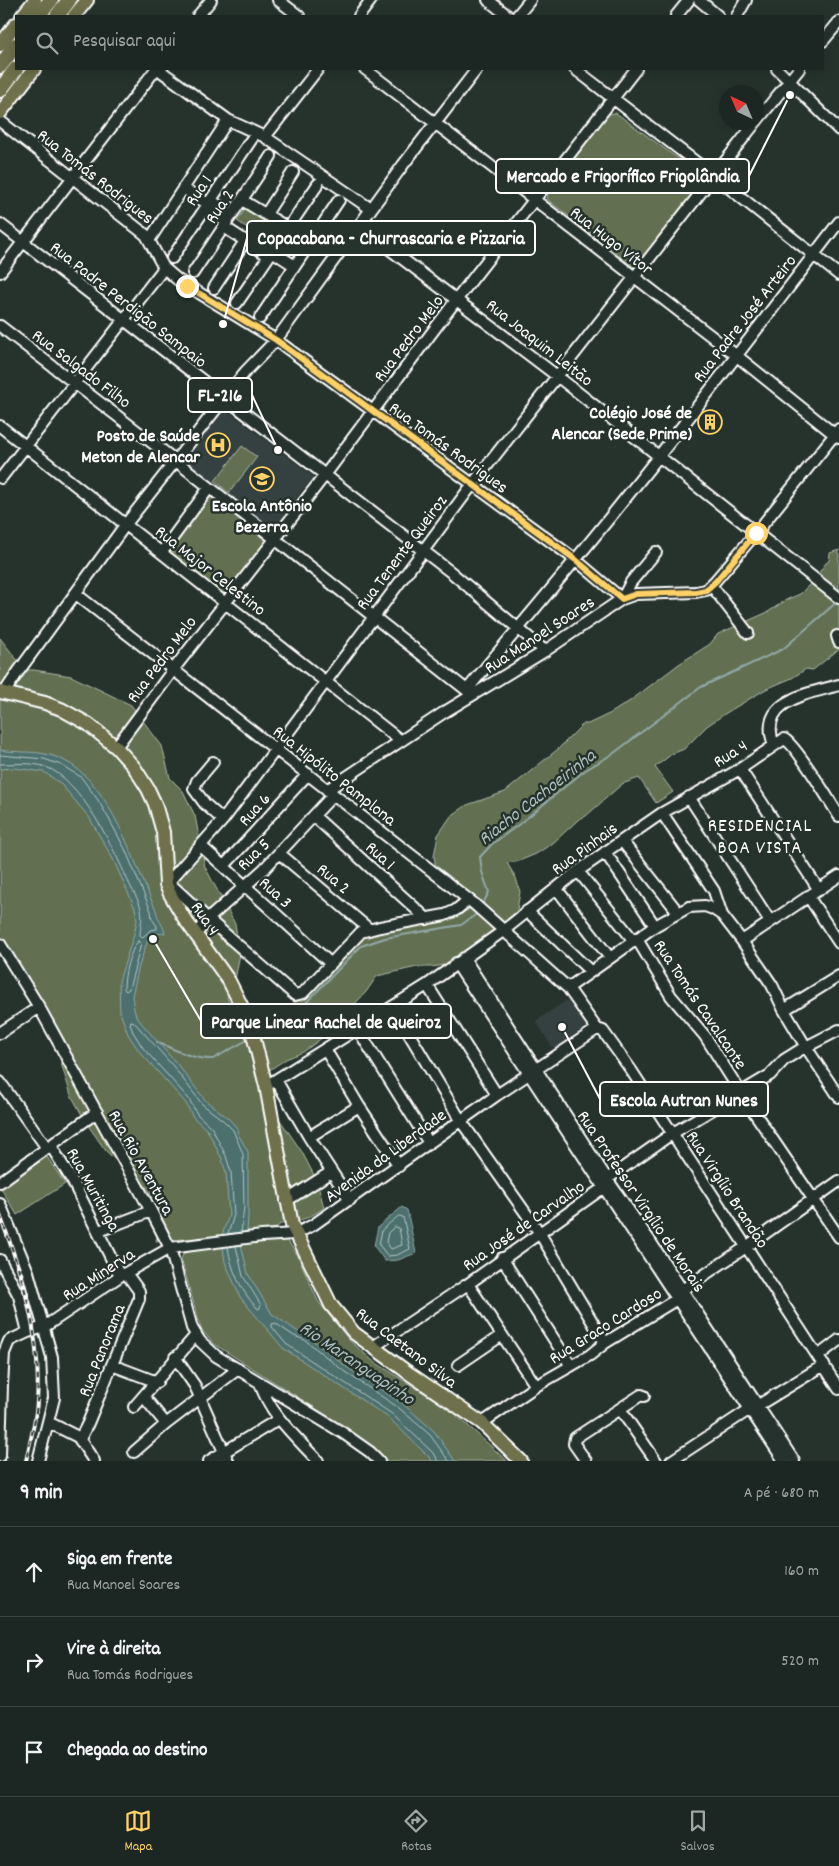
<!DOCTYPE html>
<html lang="pt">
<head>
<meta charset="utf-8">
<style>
	:root { --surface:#1c2622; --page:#252e2a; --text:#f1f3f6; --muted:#a0a5a5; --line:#3a4340; --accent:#ffd166 }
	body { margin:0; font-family:Dekko,sans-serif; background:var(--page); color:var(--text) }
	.compass { position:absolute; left:719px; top:85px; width:45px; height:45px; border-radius:50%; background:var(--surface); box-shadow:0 2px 12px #0003; rotate:316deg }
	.stop { position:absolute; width:15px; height:15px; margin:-11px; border:4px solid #ffd166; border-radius:50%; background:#fff }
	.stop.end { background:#ffd166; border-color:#fff; box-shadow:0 1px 5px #0008 }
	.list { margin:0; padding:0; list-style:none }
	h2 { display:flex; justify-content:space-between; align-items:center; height:65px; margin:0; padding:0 20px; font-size:21px }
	h2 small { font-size:16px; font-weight:400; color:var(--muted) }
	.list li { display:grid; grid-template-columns:32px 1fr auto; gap:15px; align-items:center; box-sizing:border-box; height:90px; padding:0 20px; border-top:1px solid var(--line) }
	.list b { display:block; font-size:19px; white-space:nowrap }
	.list p { margin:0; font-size:16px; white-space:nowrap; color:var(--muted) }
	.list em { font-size:16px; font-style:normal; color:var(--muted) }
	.icon { flex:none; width:28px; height:28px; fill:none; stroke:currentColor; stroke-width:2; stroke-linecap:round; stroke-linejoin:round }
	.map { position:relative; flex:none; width:839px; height:1461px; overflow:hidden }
	.search { position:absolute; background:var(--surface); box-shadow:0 2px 12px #0003; left:15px; right:15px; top:15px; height:55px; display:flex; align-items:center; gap:12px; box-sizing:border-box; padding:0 18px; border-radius:0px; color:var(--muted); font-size:19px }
	.sheet { height:335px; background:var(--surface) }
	nav { display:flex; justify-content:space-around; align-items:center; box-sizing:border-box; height:70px; border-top:1px solid var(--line); background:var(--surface); font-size:14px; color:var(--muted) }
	nav a { display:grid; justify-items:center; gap:2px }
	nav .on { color:var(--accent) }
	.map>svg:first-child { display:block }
	.built { fill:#364140 }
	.green { fill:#627051; stroke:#b0b8a8 }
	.water { fill:#4b706e; stroke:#93a9a8 }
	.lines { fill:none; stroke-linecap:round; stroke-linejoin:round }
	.shore { stroke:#b7c6c5; stroke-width:1 }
	.stream { stroke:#93a9a8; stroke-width:2 }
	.minor-casing { stroke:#fff; stroke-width:14 }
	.major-casing { stroke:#fff; stroke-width:16 }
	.highway-casing { stroke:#fff; stroke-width:18 }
	.minor { stroke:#26332d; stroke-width:10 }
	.major { stroke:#6e714b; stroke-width:12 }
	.highway { stroke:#6e714b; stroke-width:14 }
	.rail-casing { stroke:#fff; stroke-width:4 }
	.rail { stroke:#26332d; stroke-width:2; stroke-dasharray:5.5; stroke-linecap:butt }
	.route { stroke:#ffd166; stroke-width:6 }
	.labels { text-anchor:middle; stroke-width:5; stroke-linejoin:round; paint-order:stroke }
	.street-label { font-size:18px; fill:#fff; stroke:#26332d }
	.poi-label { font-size:18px; font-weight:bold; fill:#fff; stroke:#26332d; text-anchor:end }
	.water-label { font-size:19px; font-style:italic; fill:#aebfbe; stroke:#26332d }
	.neighbourhood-label { font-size:19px; letter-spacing:1px; fill:#fff; stroke:#26332d }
	.leader { fill:none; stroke:#fff; stroke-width:2 }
	.callout-dot { fill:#fff; stroke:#26332d; stroke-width:2 }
	.callout { fill:#26332d; stroke:#fff; stroke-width:2 }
	.callout-label { font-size:19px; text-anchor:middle; font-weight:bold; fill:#fff }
</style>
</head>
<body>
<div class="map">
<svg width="839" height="1461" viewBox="0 0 839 1461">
	<rect width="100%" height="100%" fill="#26332d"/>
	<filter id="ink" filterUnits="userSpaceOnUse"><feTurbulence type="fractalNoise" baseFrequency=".02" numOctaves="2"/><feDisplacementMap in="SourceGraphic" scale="10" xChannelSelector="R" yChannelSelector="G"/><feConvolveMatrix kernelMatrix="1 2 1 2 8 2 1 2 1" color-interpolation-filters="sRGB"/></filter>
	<g filter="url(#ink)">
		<path class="built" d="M225,409L314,477L301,492L273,530L185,461Z
			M567,1000L570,1002L586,1024L582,1030L554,1050L536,1021Z"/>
		<path class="green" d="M616,113L703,177L704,183L640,267L635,268L548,200L547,194L608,114Z
			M246,208L269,223L260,237L237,221Z
			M242,446L257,457L229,493L215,481Z
			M211,496H215L269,541L225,596L172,554L171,551Z
			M839,550V649L813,670L806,669L792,678L766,689L726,713L707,726L684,749L672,754L655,767L673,792L656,803L639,778L622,784L586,816L579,819L553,843L536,854L519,861L507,863L516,878L520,892L515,921L507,929L436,868L434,856L438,835L451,816L467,805L505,792L558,749L583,724H588L611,713L630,701L679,664L710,644L718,634L768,612L786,600L800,594L813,581L826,563L829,561L830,553Z
			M0,638L25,670H34L71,676L131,705L162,746L170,778L183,791L195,816L205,867L235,924L240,954L234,985L227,997L238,1023L253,1028L281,1014L291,1006L359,938C389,925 424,929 452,918C458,916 464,912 470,909L494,930L445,965L431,967H417L377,976L366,992L326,1035L303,1052L286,1059L262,1075L278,1117L302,1152L317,1181L324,1208L309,1217L289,1224H280L277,1228L247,1232V1229L224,1231L222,1235L213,1237L156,1241L163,1215L145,1185L137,1181L106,1151L87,1124L71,1095L61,1063L54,1025L10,951L0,938Z
			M47,1157L65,1184L17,1215L0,1187Z
			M282,1238L288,1241L298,1256L318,1301L349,1340L373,1361L451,1410L507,1461H387L382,1455L353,1432L214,1344L201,1329L181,1259L184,1252Z"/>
		<path class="water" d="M0,750C8,752 15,751 23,752C37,752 51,754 63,760C111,782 134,865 156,910C157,919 163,924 165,933L153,934L148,939L139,966L132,996L134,1009L136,1016L143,1025L177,1064L206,1101L228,1118L237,1128L238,1134L248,1152V1216L247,1232L241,1244L248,1274L272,1314L297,1331L307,1336L348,1368L403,1404L434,1431L455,1461H433L389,1418L283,1348L240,1297L225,1262L223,1247L222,1235L229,1215L226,1173L222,1159L208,1131L193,1117L185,1102L139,1051L128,1034L120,1012L119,981L134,934L137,920L135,908L113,859L98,833L89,817L60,783L44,772L14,768L0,769Z
			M402,1207L407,1210L416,1253L398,1260L385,1261L374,1246L378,1227Z"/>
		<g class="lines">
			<path class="shore" d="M0,755L44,759L61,765L81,777L98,800L109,819L125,849L151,911L152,919L157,926V929L150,930L143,937L140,936C140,927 143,919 141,909C139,900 132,890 128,881C114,849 81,780 46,767C32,762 14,764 0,764
				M138,941L141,944L129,989L126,991L124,989C124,974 129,953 138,941Z
				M399,1216L403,1217L410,1249L397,1255L388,1256L379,1245L382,1230Z
				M395,1227L399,1228L402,1245L391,1249L386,1242L388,1233Z
				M228,1234L234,1215L231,1172L226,1156L212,1128L197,1114L189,1099L143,1048L133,1032L130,1024L131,1021L134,1022L173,1066L202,1104L224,1121L233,1130L243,1154L244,1207L241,1232
				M228,1247C231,1270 241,1291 257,1308L259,1309L261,1305L243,1276L236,1246
				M437,1461L436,1456L430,1450L392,1414L286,1344L272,1327V1324L275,1323L294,1336L305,1340L345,1372L399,1408L430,1435L449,1461"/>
			<path class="stream" d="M481,907L489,892L482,872L480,857L492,844L522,822L584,771L614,753L701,687L783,649L838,601
				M258,1034L300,1009L361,946L385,938L461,925L478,913
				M157,1042C175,1050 194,1060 213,1059L249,1039"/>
			<g class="minor-casing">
				<path id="minor" d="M278,0L299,16
					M488,0L508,16
					M699,0L718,16
					M198,16L211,0
					M359,16L371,0
					M517,16L530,0
					M676,16L689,0
					M737,16L746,0
					M823,41L839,22
					M158,69L228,120L265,137L371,209
					M365,69L737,356L839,438
					M575,69L714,176L839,275
					M777,69L839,130
					M0,121L146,235L164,268L178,280L276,340L576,560L622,599L631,582L656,552
					M756,122L799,69
					M265,137L318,69
					M183,188L208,204
					M211,200L232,215
					M242,200L288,228
					M206,208L227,222
					M266,214L293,172
					M0,224L452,573L545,651
					M359,226L557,376L839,598
					M224,227L269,256
					M150,239L228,120
					M272,251L295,266
					M172,258L251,140
					M0,272L156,69
					M193,273L271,156
					M214,288L245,241
					M237,303L318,184
					M260,318L339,200
					M0,326L176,461L473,695
					M0,426L401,741
					M1,478L164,268
					M162,552L209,488
					M711,585L748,633
					M76,594L473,903L568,988L597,1029L603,1031L631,1070L839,1389
					M837,636L839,642
					M467,690C503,646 540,603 576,559C667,449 752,335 839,222
					M4,693L18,672L126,524L245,372L276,340L403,165L477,69
					M774,745C757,700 808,694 839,685
					M116,747L173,670L325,475L457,299L636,69
					M213,762L197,781L194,789L205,804L223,820
					M740,769L819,890
					M327,790L443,713L545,651L622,599L636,594L696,592L706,590L715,581L756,533L839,429
					M689,797L770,921
					M662,813L714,891L722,915
					M314,816L427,919
					M622,841L678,912
					M200,845L331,964
					M605,852L655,926
					M279,853L369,929
					M224,866L308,774
					M578,871L634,941
					M168,882L208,919L295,995L303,993L361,932L380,927L445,915L456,910L468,900
					M166,885L223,820L472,485L756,122
					M556,888L610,958
					M808,896L839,943
					M527,911L590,971
					M195,935L208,919L264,869L333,795
					M637,939L671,996L705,1036L741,1093L839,1237
					M742,941L772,985L784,1010L806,1047L839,1097
					M0,944L39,1007L151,1211L170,1248L192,1328L200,1341L216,1356L343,1433L370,1452L379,1461
					M464,958L607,1179L648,1238L794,1461
					M456,963L784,1461
					M427,985L497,1095
					M568,988L655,926L689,907L705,906L713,909L722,915L742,941L839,876
					M393,1007L461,1121L539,1232L605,1343
					M784,1010L839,976
					M357,1028L429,1143
					M0,1033L39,1007
					M325,1049L359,1106L399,1166
					M276,1080L309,1137L350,1200
					M0,1082L47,1148
					M266,1086L427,985L503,931L578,871L662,813L740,769L784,739C794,742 831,803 839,816
					M309,1137L359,1106
					M51,1146L73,1182L120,1276
					M0,1182L97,1112
					M286,1201L331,1172
					M0,1204L28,1272L52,1357L54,1398L38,1461
					M99,1231L151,1211
					M502,1258L571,1366
					M0,1260L19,1296L28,1332
					M468,1284L536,1386
					M373,1347L468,1284L603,1188L607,1179L673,1133L770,1075L784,1060L800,1050L839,1030
					M818,1356L839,1340
					M175,1357L195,1386L228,1461
					M112,1365L157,1382
					M458,1365L502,1335
					M260,1383C270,1415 296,1437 318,1461
					M144,1397L166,1424
					M757,1406L824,1365
					M134,1407L196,1335
					M620,1409L656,1461
					M48,1422L78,1437L94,1461
					M482,1423L536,1386L590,1355L605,1343L677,1299L682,1290L746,1247L839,1181
					M80,1439L88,1423L139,1299V1291L126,1273
					M134,1452L166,1424L238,1369
					M0,1456L2,1385L4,1353L9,1341L28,1332L44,1327L120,1276L170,1248L262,1236L295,1234L313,1225L497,1095L597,1029
					M209,1461L279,1419
					M586,1461L574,1444L575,1438L641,1395L644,1396
					M671,1461L750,1409"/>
			</g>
			<g class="major-casing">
				<path id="major" d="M22,16L35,0
					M74,16L87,0
					M0,45L16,24
					M0,113L34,69
					M0,692L45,703L61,709L88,724L116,747L134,767L148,789L155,804L163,832L166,885L170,894L184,918L229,981L250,1023L266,1086L292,1225L331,1305L354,1333L410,1374L482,1423L521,1461"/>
			</g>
			<g class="highway-casing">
				<path id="highway" d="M38,16L51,0
					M57,16L69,0
					M0,66L16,45
					M0,90L16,69"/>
			</g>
			<use href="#minor" class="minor"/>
			<use href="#major" class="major"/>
			<use href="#highway" class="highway"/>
			<g class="rail-casing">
				<path id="rail" d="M0,1215C22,1274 42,1336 37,1401C36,1421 30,1441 26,1461"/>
			</g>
			<use href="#rail" class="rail"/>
		</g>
	</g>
	<g class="lines" filter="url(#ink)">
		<path class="route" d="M187,286L276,340L576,560L622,599L636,594L696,592L706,590L716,581L756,533"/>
	</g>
	<defs>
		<g id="building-ring" transform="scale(1.25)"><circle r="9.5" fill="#26332d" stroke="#ffd166" stroke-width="1.5"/><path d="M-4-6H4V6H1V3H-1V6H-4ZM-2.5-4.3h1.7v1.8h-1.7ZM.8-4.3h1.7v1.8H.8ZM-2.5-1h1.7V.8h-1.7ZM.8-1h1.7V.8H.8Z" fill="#ffd166"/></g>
		<g id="hospital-ring" transform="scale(1.25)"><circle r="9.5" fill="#26332d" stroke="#ffd166" stroke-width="1.5"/><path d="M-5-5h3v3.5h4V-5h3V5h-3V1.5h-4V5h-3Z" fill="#ffd166"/></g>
		<g id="school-ring" transform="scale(1.25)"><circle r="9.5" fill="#26332d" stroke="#ffd166" stroke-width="1.5"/><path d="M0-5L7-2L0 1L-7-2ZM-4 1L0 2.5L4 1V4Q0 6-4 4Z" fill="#ffd166"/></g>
	</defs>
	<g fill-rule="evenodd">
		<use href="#building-ring" x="710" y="422"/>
		<use href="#hospital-ring" x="218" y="445"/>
		<use href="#school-ring" x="262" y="479"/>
	</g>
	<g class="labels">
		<g class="street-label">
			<text transform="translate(96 176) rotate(38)" y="6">Rua Tomás Rodrigues</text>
			<text transform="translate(198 190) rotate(-56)" y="6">Rua 1</text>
			<text transform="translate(219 206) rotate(-56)" y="6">Rua 2</text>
			<text transform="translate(612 240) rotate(38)" y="6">Rua Hugo Vítor</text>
			<text transform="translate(129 304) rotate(38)" y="6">Rua Padre Perdigão Sampaio</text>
			<text transform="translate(744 318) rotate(-52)" y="6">Rua Padre José Arteiro</text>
			<text transform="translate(408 338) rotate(-53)" y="6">Rua Pedro Melo</text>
			<text transform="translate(540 342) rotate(38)" y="6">Rua Joaquim Leitão</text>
			<text transform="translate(82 368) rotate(37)" y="6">Rua Salgado Filho</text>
			<text transform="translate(449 447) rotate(36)" y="6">Rua Tomás Rodrigues</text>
			<text transform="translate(401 552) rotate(-53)" y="6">Rua Tenente Queiroz</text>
			<text transform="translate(211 570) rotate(38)" y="6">Rua Major Celestino</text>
			<text transform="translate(539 634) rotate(-33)" y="6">Rua Manoel Soares</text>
			<text transform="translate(161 659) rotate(-53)" y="6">Rua Pedro Melo</text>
			<text transform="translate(730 753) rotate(-32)" y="6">Rua 4</text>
			<text transform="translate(335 775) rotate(38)" y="6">Rua Hipólito Pamplona</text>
			<text transform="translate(254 809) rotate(-48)" y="6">Rua 6</text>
			<text transform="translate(584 848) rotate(-36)" y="6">Rua Pinhais</text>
			<text transform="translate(253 854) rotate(-44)" y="6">Rua 5</text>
			<text transform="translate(381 855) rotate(42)" y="6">Rua 1</text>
			<text transform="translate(334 878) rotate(40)" y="6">Rua 2</text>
			<text transform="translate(276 892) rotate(42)" y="6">Rua 3</text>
			<text transform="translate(206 918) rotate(56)" y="6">Rua 4</text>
			<text transform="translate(701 1004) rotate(56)" y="6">Rua Tomás Cavalcante</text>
			<text transform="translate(385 1155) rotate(-36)" y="6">Avenida da Liberdade</text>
			<text transform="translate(142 1162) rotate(61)" y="6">Rua Rio Aventura</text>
			<text transform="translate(94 1189) rotate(61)" y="6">Rua Muritinga</text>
			<text transform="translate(728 1189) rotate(57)" y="6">Rua Virgílio Brandão</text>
			<text transform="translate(642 1201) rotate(56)" y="6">Rua Professor Virgílio de Morais</text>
			<text transform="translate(523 1225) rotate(-35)" y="6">Rua José de Carvalho</text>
			<text transform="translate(98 1274) rotate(-33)" y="6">Rua Minerva</text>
			<text transform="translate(605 1325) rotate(-32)" y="6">Rua Graco Cardoso</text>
			<text transform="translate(407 1347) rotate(37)" y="6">Rua Caetano Silva</text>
			<text transform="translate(101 1350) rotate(-68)" y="6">Rua Panorama</text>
		</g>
		<g class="poi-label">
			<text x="692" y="418">Colégio José de<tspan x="692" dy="21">Alencar (Sede Prime)</tspan></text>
			<text x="200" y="441">Posto de Saúde<tspan x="200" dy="21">Meton de Alencar</tspan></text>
			<text x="262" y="511" text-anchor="middle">Escola Antônio<tspan x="262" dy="21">Bezerra</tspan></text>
		</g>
		<g class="water-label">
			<text transform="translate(536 796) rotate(-38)" y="7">Riacho Cachoeirinha</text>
			<text transform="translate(358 1362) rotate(34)" y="7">Rio Maranguapinho</text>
		</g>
		<g class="neighbourhood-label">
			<text x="760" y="831">RESIDENCIAL<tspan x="760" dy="22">BOA VISTA</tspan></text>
		</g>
	</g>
	<path class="leader" d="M790 95L749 176M223 324L247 238M278 450L252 395M153 939L201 1021M562 1027L600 1099"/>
	<g class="callout-dot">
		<circle cx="790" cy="95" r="5"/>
		<circle cx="223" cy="324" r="5"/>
		<circle cx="278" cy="450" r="5"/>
		<circle cx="153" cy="939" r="5"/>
		<circle cx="562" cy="1027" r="5"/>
	</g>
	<g class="callout">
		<rect x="496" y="159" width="253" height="34" rx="5"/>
		<rect x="247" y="221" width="288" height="34" rx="5"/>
		<rect x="188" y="378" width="64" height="34" rx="5"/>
		<rect x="201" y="1004" width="250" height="34" rx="5"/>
		<rect x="600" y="1082" width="168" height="34" rx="5"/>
	</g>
	<g class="callout-label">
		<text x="623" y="182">Mercado e Frigorífico Frigolândia</text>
		<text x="391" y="244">Copacabana - Churrascaria e Pizzaria</text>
		<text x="220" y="401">FL-216</text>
		<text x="326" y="1028">Parque Linear Rachel de Queiroz</text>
		<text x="684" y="1106">Escola Autran Nunes</text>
	</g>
</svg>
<svg class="compass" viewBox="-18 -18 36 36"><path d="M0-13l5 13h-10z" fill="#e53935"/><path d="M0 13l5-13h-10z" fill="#a0a5a5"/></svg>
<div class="stop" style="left:756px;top:533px"></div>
<div class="stop end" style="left:187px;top:286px"></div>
<div class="search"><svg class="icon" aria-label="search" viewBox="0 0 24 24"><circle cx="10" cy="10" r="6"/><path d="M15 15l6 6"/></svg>Pesquisar aqui</div>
</div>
<section class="sheet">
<h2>9 min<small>A pé · 680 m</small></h2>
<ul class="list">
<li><svg class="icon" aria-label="ahead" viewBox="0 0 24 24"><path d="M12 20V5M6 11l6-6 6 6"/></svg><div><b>Siga em frente</b><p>Rua Manoel Soares</p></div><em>160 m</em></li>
<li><svg class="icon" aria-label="right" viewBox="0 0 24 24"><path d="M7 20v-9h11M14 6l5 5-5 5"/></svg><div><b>Vire à direita</b><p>Rua Tomás Rodrigues</p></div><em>520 m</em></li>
<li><svg class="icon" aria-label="arrive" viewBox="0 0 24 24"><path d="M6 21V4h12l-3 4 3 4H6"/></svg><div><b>Chegada ao destino</b></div></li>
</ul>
</section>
<nav>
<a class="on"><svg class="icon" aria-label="map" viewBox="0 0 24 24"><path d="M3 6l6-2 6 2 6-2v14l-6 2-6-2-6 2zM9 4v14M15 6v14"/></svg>Mapa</a>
<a><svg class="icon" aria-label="directions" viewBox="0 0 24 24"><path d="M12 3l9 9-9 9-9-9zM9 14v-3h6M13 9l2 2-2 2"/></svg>Rotas</a>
<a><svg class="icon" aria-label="saved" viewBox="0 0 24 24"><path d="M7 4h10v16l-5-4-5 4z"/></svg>Salvos</a>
</nav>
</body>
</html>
